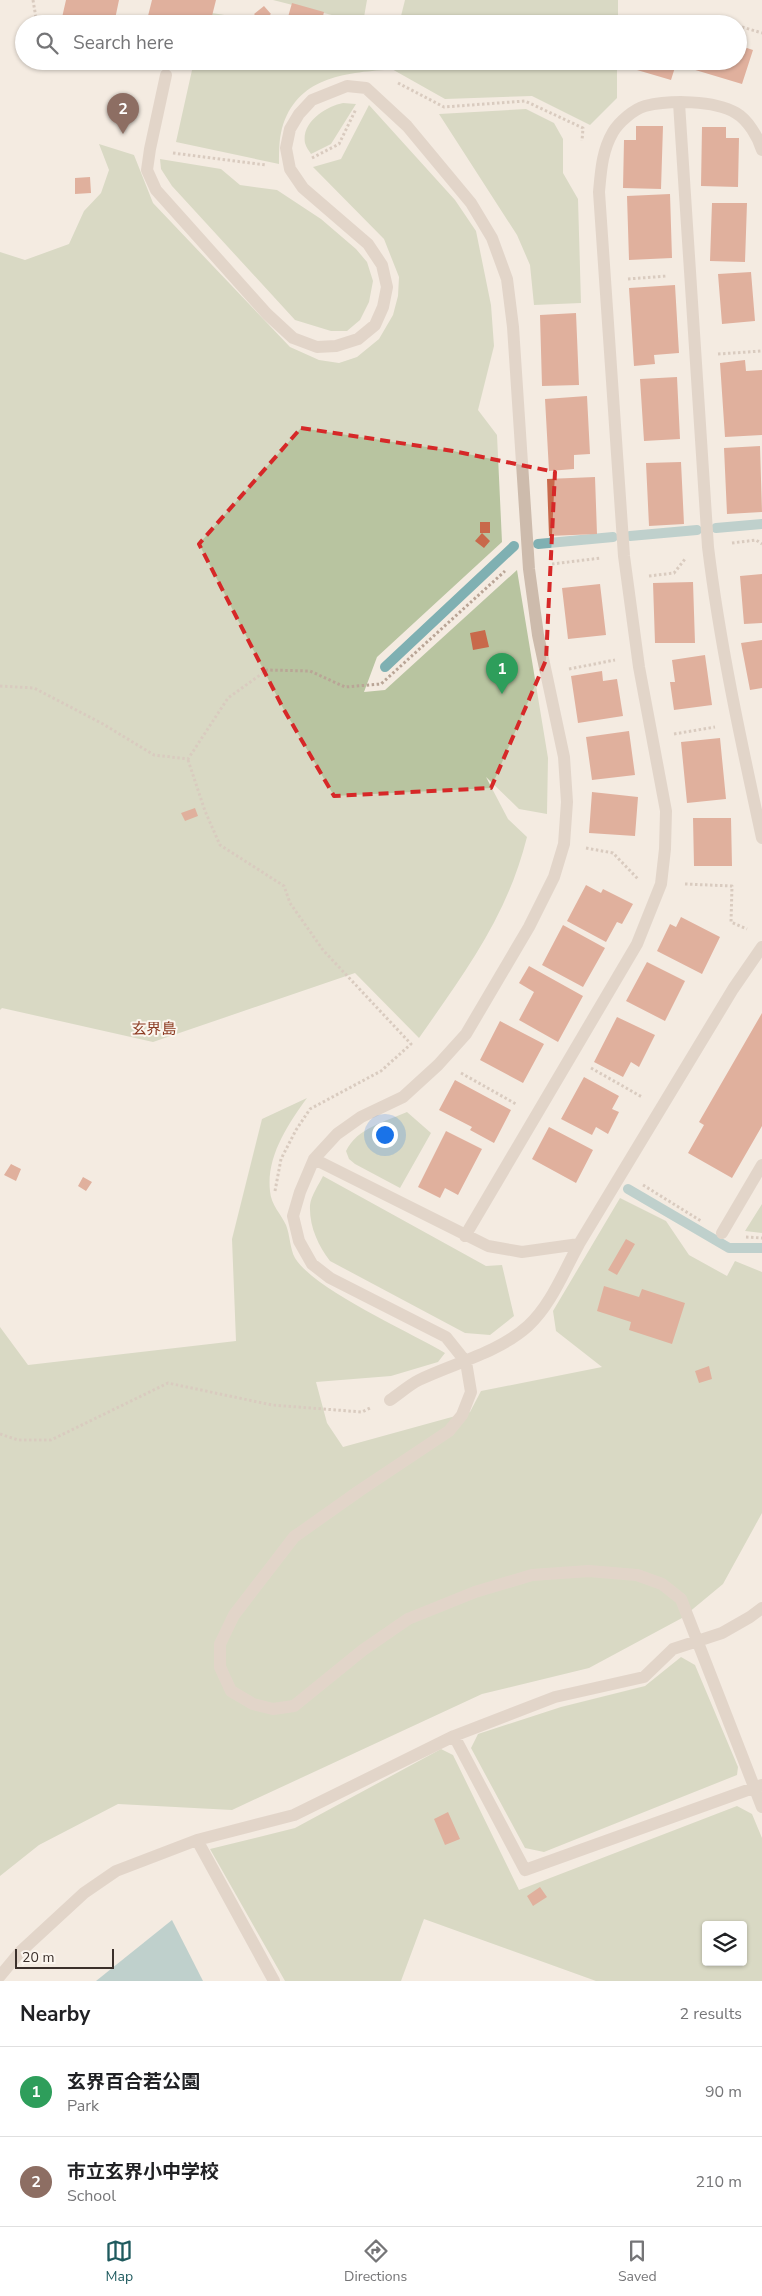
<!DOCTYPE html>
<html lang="en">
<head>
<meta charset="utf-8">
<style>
	:root { --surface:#fff; --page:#f6f6f6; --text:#202124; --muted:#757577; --line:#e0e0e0; --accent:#1f5a5e }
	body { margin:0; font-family:"Nunito Sans","Noto Sans JP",sans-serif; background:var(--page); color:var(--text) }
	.controls { position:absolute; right:15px; bottom:15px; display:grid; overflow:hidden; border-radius:5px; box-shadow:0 1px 4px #0004 }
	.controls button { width:45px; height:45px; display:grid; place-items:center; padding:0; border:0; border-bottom:1px solid var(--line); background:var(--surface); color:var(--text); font:25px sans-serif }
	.scale { position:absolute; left:15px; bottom:12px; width:99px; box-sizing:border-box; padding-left:5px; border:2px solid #3b302b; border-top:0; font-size:14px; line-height:18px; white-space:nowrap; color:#3b302b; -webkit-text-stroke:4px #fbf5ee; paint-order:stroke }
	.you { position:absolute; left:384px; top:1134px; width:18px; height:18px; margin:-12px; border:4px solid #fff; border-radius:50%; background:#1a73e8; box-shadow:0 0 0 8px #1a73e833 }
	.badge { display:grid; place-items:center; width:32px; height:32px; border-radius:50%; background:var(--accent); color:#fff; font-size:16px; font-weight:700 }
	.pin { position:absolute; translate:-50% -41px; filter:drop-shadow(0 1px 2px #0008) }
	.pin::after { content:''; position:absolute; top:26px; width:18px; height:15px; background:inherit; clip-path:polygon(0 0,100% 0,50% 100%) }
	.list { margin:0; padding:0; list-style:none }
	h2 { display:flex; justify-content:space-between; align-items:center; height:65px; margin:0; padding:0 20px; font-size:21px }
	h2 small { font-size:16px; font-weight:400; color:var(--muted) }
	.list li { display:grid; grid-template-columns:32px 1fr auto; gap:15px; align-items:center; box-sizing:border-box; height:90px; padding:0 20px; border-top:1px solid var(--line) }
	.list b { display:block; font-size:19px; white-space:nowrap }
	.list p { margin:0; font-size:16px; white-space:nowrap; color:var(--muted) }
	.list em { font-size:16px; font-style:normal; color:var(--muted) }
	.icon { flex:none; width:28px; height:28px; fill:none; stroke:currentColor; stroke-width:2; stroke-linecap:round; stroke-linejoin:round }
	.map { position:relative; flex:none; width:762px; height:1981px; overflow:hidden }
	.search { position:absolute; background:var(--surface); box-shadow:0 1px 4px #0004; left:15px; right:15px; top:15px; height:55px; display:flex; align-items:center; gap:12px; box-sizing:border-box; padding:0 18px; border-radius:28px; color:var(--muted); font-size:19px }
	.sheet { height:245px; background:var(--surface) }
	nav { display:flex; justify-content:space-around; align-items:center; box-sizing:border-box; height:70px; border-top:1px solid var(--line); background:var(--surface); font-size:14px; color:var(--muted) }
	nav a { display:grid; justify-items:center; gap:2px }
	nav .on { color:var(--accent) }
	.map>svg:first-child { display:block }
	.green { fill:#b8c4a0; fill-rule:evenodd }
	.water { fill:#7fb0b2 }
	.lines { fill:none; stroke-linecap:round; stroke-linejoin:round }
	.stream { stroke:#7fb0b2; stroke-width:10 }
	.building { fill:#c8694b }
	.path { stroke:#b9a596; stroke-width:3; stroke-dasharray:2.5 2.5; stroke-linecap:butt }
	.minor { stroke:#cdbbac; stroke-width:12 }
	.marked { fill:none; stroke:#d62828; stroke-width:4; stroke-dasharray:10 6; stroke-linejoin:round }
	.labels { text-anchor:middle; stroke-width:4; stroke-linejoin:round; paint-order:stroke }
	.neighbourhood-label { font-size:15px; fill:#8c3b22; stroke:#fbf5ee }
</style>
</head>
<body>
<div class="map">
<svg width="762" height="1981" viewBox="0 0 762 1981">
	<rect width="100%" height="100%" fill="#f4ebe1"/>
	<path class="green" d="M273,0H367L363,23Z
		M405,0H618V24H399Z
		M212,13L280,24H207Z
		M194,61H384L385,70C339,73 293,80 281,133C279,142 279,154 279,164L176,142Z
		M392,61H617V98L590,125L532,96L445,99L390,68Z
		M343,103L356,104L331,144L311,154C309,151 306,147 305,143C301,122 327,106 343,103Z
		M369,105L455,200L476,231L491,305L494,346L478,410L497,435L502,542L377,657L364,692L385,690L517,570L548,758L547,814L519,809L486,777L508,819L527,837C507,917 465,972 419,1038L355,973L153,1042L2,1008L0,1010V252L25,260L69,244L84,211L101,193L109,170L99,144L134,155L153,203L290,347L319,360L339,363L357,357L379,339L393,315L398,296L399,277L384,239L313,167L341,159Z
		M526,109L554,123L563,139V173L578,199L581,303L534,305L530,265L517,235L439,114Z
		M160,159L221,169L240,185L277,190L321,219L356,249L367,262L373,281L369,302L360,320L347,331H331L295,320L172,186L161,169Z
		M307,1098C288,1124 266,1157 270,1191C271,1205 281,1214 286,1225C290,1235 290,1249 295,1258C315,1290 410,1332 445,1353L438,1362L391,1376L316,1382L327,1423L343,1447L470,1412L481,1391L602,1367L556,1331L553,1311L620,1198L666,1221L689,1255L727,1276L735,1261L762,1272V1513L723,1584L682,1618L589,1668L482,1694L232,1810L118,1804L39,1845L0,1876V1327L28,1365L236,1341L232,1239L262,1119Z
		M407,1112L431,1133L400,1188L355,1164L349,1159L346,1151C357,1128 385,1122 407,1112Z
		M323,1176L486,1266L502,1265L514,1316L490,1335L465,1333L330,1261C318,1245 309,1226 310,1205C311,1196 319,1184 323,1176Z
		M762,1204V1233L745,1231Z
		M681,1657L695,1665L738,1767L737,1775L544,1852L525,1848L471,1748L478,1734L561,1707L645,1686Z
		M441,1749L453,1755L519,1890L737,1806L752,1814L762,1838V1981H596L424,1919L401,1981H285L210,1849L295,1828ZM706,1925H743V1962H706Z"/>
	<path class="water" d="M172,1920L203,1981H96Z"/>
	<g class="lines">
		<path class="stream" d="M716,528L762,524
			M630,536L697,530
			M538,544L613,537
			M385,667L514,546
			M628,1189L729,1248H762"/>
	</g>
	<path class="building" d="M66,0H119L114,24L61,22Z
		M152,0H216L210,24L182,21L181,24H146Z
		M292,3L324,12L321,24H310L288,17Z
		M264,6L271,14L261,22L254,14Z
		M738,45L753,50L742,84L692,69L694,61H738Z
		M639,61H677L671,80L637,70Z
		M636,126H663L661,189L623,188L624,140H636Z
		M702,127H726V138H739L738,187L701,186Z
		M90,177L91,193L75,194V178Z
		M670,194L672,258L629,260L627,196Z
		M712,203H747L745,262L710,261Z
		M751,272L755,321L722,324L718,274Z
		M675,285L679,353L654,355L655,364L634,366L629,288Z
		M576,313L579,385L542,386L540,315Z
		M745,360L746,371L762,370V435L725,437L720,363Z
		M677,377L680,439L644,441L640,379Z
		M587,396L590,454L574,455V469L549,471L545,399Z
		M760,446L762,512L727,514L724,448Z
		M681,462L684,524L649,526L646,463Z
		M595,477L597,534L549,536L547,479Z
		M480,522H490V533H480Z
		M482,533L490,541L484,548L475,541Z
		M762,574V623L744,624L740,576Z
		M693,582L695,643H655L653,583Z
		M600,584L606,635L568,639L562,588Z
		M485,630L489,647L473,650L470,633Z
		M762,640V688L750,690L741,643Z
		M705,655L712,705L674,710L670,682H675L672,660Z
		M602,671L603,681L617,679L623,716L578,723L571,676Z
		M629,731L635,775L592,780L586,737Z
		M720,738L726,799L687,803L681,742Z
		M592,792L638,797L635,836L589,833Z
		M195,808L198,816L185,821L181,813Z
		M693,818H731L732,866H694Z
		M586,885L601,893L603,889L633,904L622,924L617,922L606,942L567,921Z
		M681,917L720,937L702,974L657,951L670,924L676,927Z
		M563,925L605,948L583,987L542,965Z
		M647,962L685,981L665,1021L626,1001Z
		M529,966L583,996L558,1042L519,1020L534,992L519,983Z
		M762,1013V1126L732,1178L688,1153L704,1125L699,1122Z
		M617,1017L655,1035L639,1067L631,1062L623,1077L594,1062Z
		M500,1021L544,1044L523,1083L480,1060Z
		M584,1077L619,1096L612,1109L619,1112L608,1134L596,1127L592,1135L561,1119Z
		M455,1080L511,1110L494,1143L470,1130L472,1127L439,1110Z
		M549,1127L593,1150L576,1183L532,1159Z
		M446,1131L482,1149L458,1195L445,1188L440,1198L418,1187Z
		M11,1164L21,1169L16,1181L4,1175Z
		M83,1177L92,1182L86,1191L78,1186Z
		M626,1239L635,1244L617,1275L608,1270Z
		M604,1286L639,1297L642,1289L685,1303L672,1344L629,1330L631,1322L597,1311Z
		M709,1366L712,1379L699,1383L695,1371Z
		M448,1812L460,1839L445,1845L434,1819Z
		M540,1887L547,1897L533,1906L527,1896Z"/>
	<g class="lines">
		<path class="path" d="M33,0L36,18L39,24
			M742,27L762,33
			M123,61L144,68
			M398,83L444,107L525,101L583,128L582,141
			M173,153L266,165
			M312,158L339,144L356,109
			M628,279L667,276
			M718,354L762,351
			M732,543L756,540L762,544
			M552,564L601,558
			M649,576L674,573L685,559
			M569,669L615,660
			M0,686L34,688L103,724L154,755L188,759L228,698L267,670L310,671L345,687L381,684L505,571
			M674,734L715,727
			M188,760L205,811L220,845L284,886L290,903L323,950L411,1044L381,1071L310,1109L296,1130L281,1159L275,1191
			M586,848L613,853L638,879
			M685,884L732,886L731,922L747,929
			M591,1068L642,1097
			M461,1073L516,1104
			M643,1185L701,1221
			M746,1237L762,1238
			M0,1434L18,1440H51L168,1383L272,1405L362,1412L370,1408"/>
		<path class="minor" d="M166,75L150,149L147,170L156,190L267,314L293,338L317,347L336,346L358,339L375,325L383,307L387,287L382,265L368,244L303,188L290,169L286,148L290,129L299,114L312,100L347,86L366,88L407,126L471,203L492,238L507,279L513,327L529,569L538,635L564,757L567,802L564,844L554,877L529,927L466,1034L438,1065L403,1097L361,1117L337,1134L314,1159L300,1192L293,1216L299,1241L312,1264L330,1278L446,1337L466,1362L471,1392L462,1415L449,1431L359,1491L294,1537L234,1615L220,1644V1667L231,1691L253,1704L273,1709L294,1706L363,1650L408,1619L475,1592L532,1575L589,1571L637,1575L662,1584L681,1599L762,1807
			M679,103L708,547C720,645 741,741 762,838
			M314,1159L488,1246L522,1252L579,1244L733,989L762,947
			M722,1233L762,1165
			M465,1236L637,944L661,884L665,849L666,811L639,667L624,556L599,192C601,170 602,151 613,132C619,122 634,109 645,106C670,100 714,100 736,113C748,120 758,137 762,150
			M390,1400C399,1394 409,1385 419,1380C454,1363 498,1353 528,1326C551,1305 564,1271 579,1244
			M454,1736L525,1870L762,1785
			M197,1840L274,1981
			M0,1976L20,1952L84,1893L116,1871L197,1840L294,1815L454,1736L555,1697L644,1677L673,1649L722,1633L750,1617L762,1608"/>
	</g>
	<path d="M0 0H762V1981H0ZM301,428L453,451L555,472L546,660L491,788L334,796L283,708L199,544Z" fill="#f4ebe1" fill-opacity=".55" fill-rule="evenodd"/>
	<path class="marked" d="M301,428L453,451L555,472L546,660L491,788L334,796L283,708L199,544Z"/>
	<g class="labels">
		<g class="neighbourhood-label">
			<text x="154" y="1034">玄界島</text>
		</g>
	</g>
</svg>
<div class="controls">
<button><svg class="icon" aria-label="layers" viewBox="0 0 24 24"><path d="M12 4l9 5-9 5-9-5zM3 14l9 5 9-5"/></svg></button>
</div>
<div class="scale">20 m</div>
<div class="you"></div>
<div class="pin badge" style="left:502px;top:694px;background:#2e9e5b">1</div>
<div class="pin badge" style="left:123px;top:134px;background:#8d6e63">2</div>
<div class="search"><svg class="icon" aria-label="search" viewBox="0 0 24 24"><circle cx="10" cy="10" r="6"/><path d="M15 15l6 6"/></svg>Search here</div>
</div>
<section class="sheet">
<h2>Nearby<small>2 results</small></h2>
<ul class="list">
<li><span class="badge" style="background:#2e9e5b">1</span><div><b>玄界百合若公園</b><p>Park</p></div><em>90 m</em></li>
<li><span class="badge" style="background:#8d6e63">2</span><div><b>市立玄界小中学校</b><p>School</p></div><em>210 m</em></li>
</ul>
</section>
<nav>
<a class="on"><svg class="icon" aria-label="map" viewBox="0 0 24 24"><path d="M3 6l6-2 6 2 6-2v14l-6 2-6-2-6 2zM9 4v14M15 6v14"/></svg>Map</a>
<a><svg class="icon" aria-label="directions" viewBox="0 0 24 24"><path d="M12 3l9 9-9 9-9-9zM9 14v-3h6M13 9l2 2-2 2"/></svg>Directions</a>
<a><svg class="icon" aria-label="saved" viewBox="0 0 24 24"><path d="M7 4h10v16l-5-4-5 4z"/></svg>Saved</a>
</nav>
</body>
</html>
